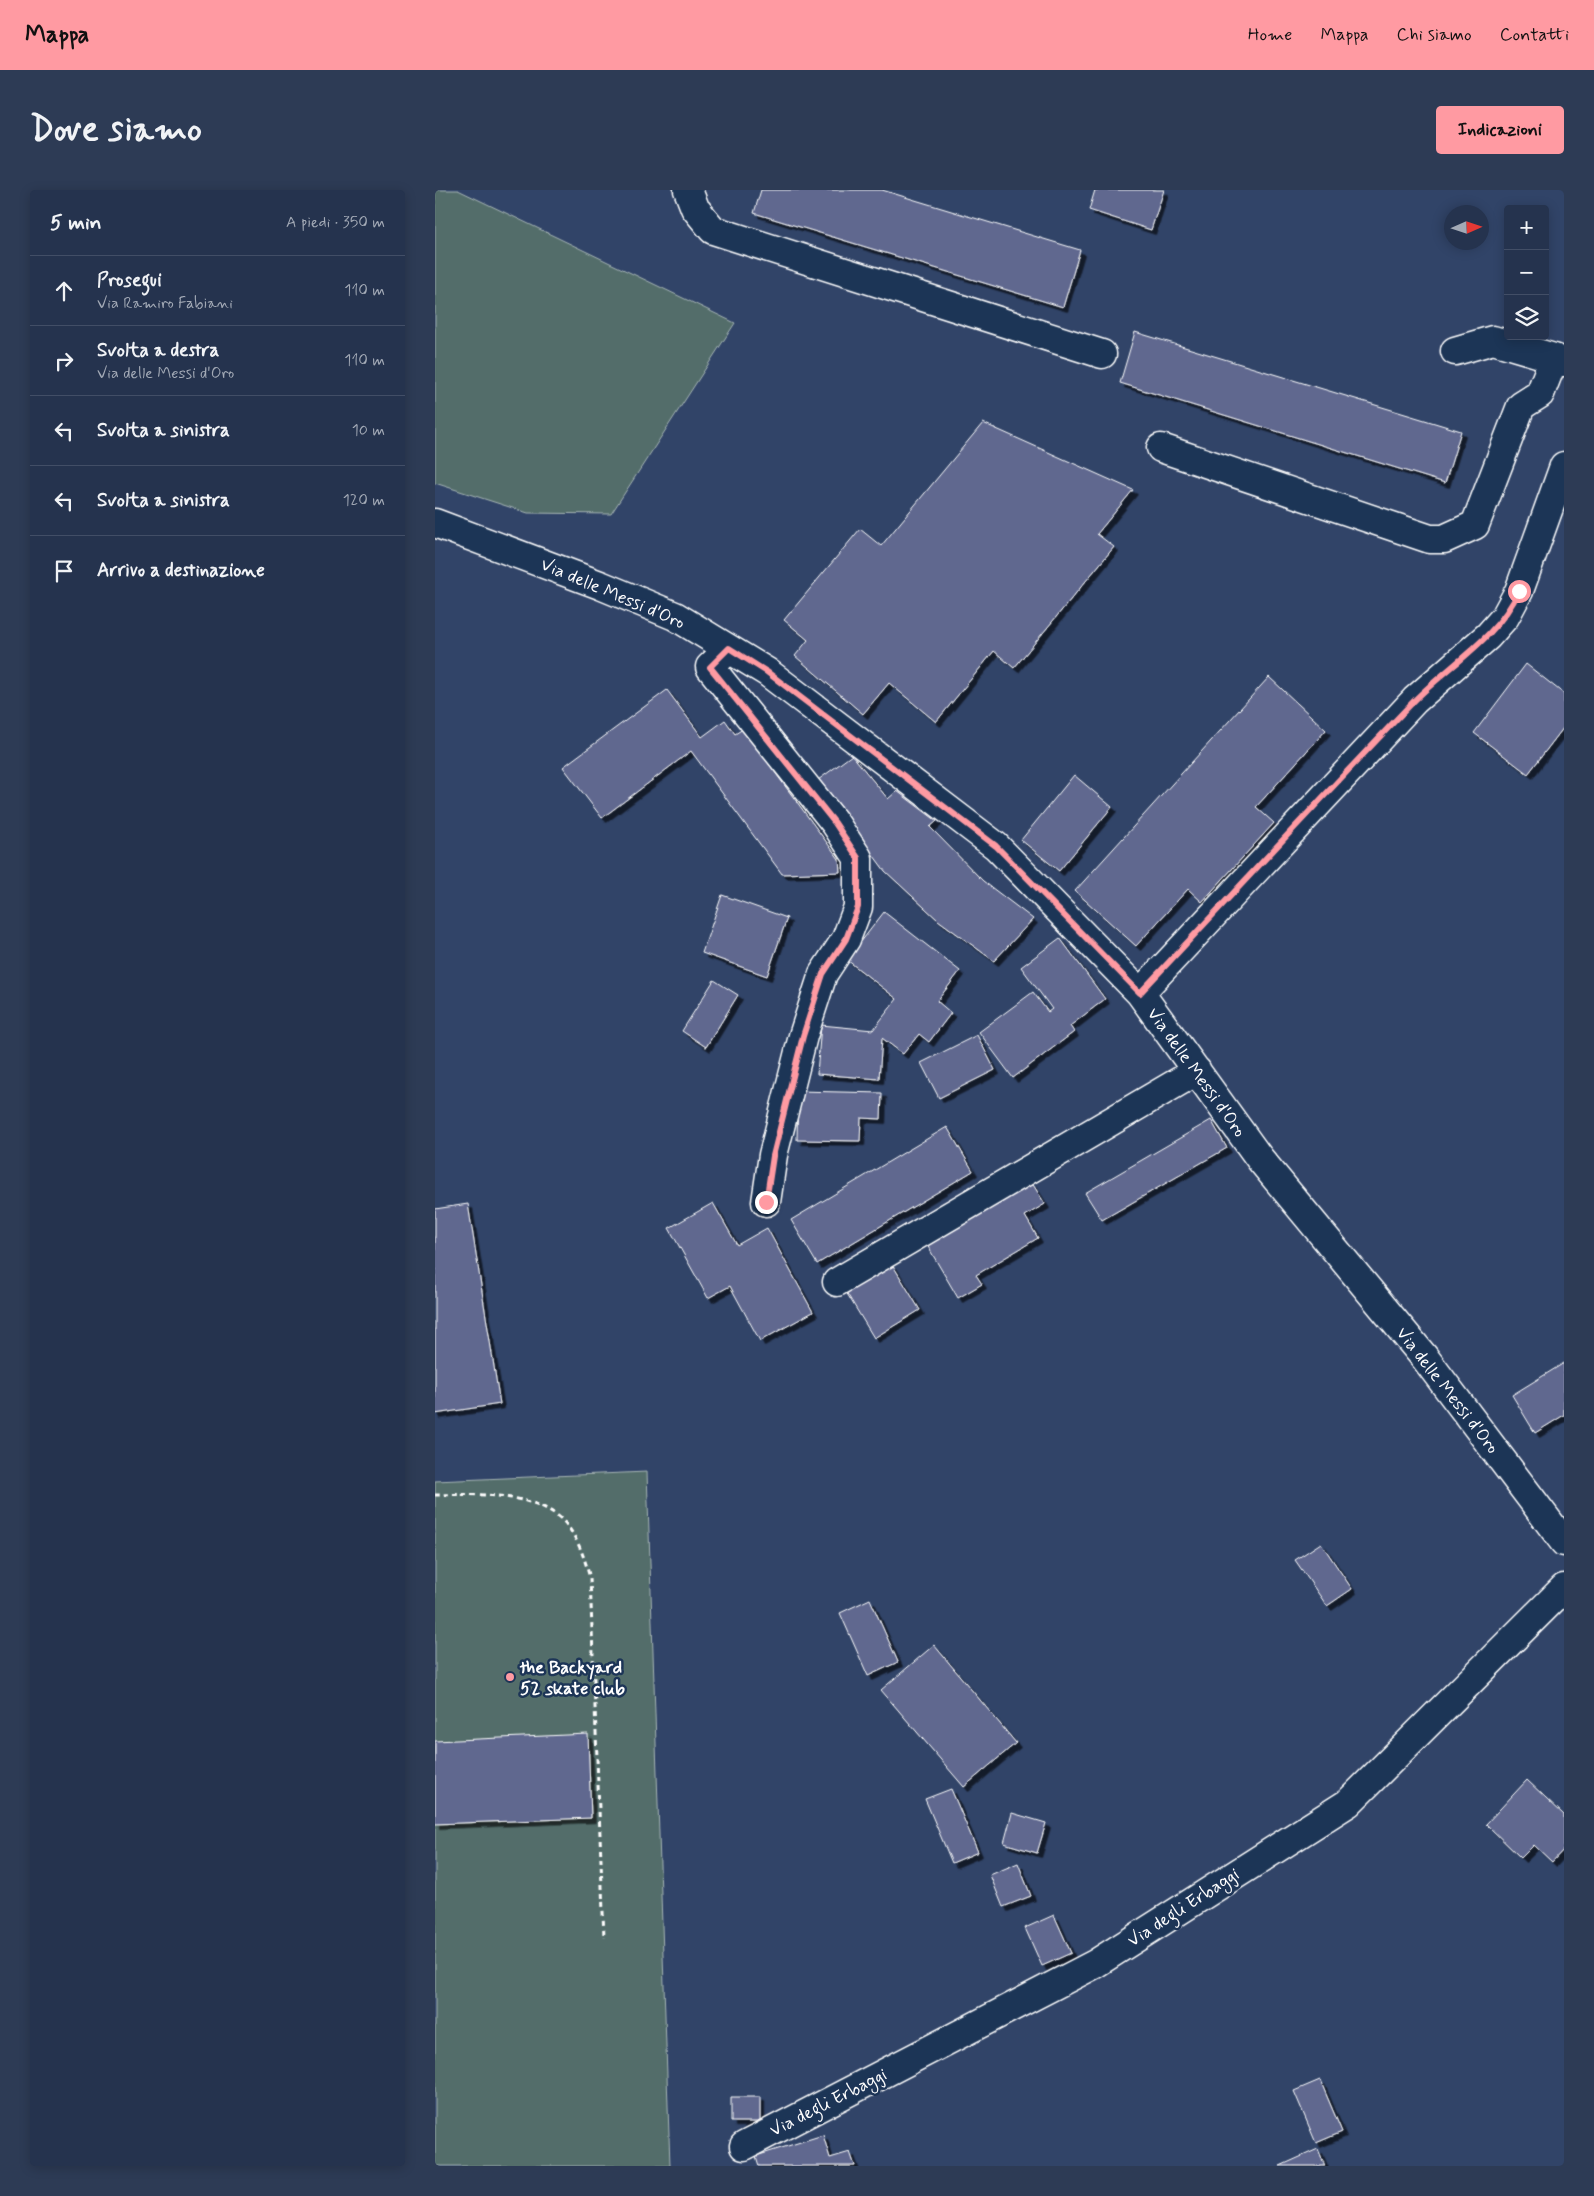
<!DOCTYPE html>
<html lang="it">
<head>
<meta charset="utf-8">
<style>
	:root { --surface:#25334e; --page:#2d3b55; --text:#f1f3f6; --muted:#a3aab6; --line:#424e66; --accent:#ff9aa2 }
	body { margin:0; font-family:Mynerve,sans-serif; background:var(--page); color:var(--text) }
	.controls { position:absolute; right:15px; top:15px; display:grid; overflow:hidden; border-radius:5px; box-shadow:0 2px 12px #0003 }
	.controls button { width:45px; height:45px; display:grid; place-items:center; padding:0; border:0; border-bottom:1px solid var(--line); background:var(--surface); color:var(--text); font:25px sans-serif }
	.compass { position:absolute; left:1009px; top:15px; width:45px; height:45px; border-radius:50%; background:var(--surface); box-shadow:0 2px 12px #0003; rotate:87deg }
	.stop { position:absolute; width:15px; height:15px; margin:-11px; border:4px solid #ff9aa2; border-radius:50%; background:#fff }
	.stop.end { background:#ff9aa2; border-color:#fff; box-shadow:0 1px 5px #0008 }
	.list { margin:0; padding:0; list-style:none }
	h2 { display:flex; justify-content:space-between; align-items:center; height:65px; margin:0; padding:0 20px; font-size:21px }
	h2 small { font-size:16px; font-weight:400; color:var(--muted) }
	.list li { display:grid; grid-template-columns:32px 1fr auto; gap:15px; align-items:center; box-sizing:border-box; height:70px; padding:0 20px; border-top:1px solid var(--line) }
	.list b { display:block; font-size:19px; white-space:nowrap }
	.list p { margin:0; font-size:16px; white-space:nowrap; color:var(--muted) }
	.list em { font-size:16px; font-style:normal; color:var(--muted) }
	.icon { flex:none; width:28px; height:28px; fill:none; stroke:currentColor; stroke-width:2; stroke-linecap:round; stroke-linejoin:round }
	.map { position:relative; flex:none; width:1129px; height:1976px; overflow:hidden; border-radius:5px }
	header { display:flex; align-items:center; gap:30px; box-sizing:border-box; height:70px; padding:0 25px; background:var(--accent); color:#111 }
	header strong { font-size:24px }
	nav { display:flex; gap:28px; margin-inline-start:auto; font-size:18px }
	.intro { display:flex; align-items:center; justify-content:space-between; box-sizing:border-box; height:120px; padding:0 30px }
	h1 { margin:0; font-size:35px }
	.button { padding:12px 22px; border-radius:5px; background:var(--accent); color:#111; font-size:18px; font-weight:700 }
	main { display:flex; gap:30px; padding:0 30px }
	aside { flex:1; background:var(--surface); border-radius:5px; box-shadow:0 2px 12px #0003 }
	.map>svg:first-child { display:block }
	.green { fill:#526d6b; stroke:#a8b6b5 }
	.building { fill:#60688f; stroke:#fff; filter:url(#shadow) }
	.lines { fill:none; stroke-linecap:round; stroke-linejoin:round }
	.street-casing { stroke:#fff; stroke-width:31 }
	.path { stroke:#fff; stroke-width:3; stroke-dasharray:5 4; stroke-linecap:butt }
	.street { stroke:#1d3557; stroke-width:28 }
	.route { stroke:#ff9aa2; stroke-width:6 }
	.poi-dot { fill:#ff9aa2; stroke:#1d3557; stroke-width:2 }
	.labels { text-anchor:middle; stroke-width:5; stroke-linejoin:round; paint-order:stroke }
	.street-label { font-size:18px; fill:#fff; stroke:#1d3557 }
	.poi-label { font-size:18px; font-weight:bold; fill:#fff; stroke:#1d3557; text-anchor:start }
</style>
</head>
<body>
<header>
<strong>Mappa</strong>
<nav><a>Home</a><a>Mappa</a><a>Chi siamo</a><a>Contatti</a></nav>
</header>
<div class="intro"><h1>Dove siamo</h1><a class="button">Indicazioni</a></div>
<main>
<aside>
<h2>5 min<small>A piedi · 350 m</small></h2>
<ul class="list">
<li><svg class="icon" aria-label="ahead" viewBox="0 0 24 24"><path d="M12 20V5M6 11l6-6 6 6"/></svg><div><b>Prosegui</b><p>Via Ramiro Fabiani</p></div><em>110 m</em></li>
<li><svg class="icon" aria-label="right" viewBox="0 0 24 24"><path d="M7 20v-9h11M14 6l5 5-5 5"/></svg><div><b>Svolta a destra</b><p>Via delle Messi d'Oro</p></div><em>110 m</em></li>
<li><svg class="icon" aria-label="left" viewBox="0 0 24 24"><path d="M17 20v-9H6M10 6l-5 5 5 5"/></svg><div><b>Svolta a sinistra</b></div><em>10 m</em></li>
<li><svg class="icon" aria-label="left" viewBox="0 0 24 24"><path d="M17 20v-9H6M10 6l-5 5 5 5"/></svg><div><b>Svolta a sinistra</b></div><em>120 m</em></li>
<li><svg class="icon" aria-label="arrive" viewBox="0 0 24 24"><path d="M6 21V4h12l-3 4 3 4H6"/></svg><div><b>Arrivo a destinazione</b></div></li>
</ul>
</aside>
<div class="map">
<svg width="1129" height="1976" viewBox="0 0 1129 1976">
	<defs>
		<filter id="shadow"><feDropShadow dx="4.5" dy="4.5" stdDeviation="0" flood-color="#0009"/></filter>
	</defs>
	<rect width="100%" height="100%" fill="#314468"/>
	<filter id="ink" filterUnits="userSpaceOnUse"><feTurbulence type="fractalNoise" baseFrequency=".02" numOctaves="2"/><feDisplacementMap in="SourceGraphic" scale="10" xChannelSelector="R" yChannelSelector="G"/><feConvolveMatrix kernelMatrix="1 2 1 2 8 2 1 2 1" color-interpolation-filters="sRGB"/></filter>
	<g filter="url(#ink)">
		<path class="green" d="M0,0H23L300,133L176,324L93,323L0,293Z
			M212,1282L235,1976H0V1291Z"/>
		<path class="building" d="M326,0H447L645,60L628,117L319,23Z
			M660,0H729L716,40L654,20Z
			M700,142L1026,241L1010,293L685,193Z
			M548,233L698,300L662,344L679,357L579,478L559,461L501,532L454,493L428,524L360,466L373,450L349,430L425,339L446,356Z
			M1091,474L1129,504V537L1093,584L1039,543Z
			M834,487L891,540L821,617L839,633L767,712L753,699L701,756L640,701Z
			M232,500L267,547L290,530L300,544L308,539L404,669L405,682L347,684L256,561L167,628L128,577Z
			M417,565L453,609L462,601L502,631L495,637L548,691L598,729L559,771L503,730L450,681L383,590Z
			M639,585L677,617L624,681L586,650Z
			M287,705L352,728L332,786L267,763Z
			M449,722L525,781L502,811L516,823L494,852L484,844L468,864L447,848L444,889L382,884L386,835L438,840L462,809L412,770Z
			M625,748L670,809L635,836L639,842L578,888L544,842L598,802L613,822L617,819L586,777Z
			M279,790L303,805L271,857L247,841Z
			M542,845L560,880L504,908L486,873Z
			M363,901L447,903L446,929L426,928L425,951L362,950Z
			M776,930L792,958L667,1030L650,1003Z
			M512,937L538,981L382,1074L356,1030Z
			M597,993L610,1014L590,1026L603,1048L541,1085L547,1094L523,1108L492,1055Z
			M278,1013L302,1055L332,1038L378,1122L325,1151L295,1096L273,1108L234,1038Z
			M33,1014L65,1214L0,1224V1019Z
			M457,1074L485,1120L439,1148L411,1102Z
			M1129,1173V1225L1100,1243L1077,1205Z
			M886,1353L917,1399L892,1416L860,1370Z
			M435,1409L463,1472L433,1486L405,1423Z
			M499,1455L581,1553L529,1597L446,1500Z
			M153,1544L156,1628L0,1634V1551Z
			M1092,1590L1129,1625V1659L1117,1672L1099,1655L1086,1668L1051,1634Z
			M516,1599L543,1662L517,1673L490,1609Z
			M577,1623L611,1633L602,1663L569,1653Z
			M583,1673L596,1706L568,1717L555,1685Z
			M619,1725L636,1763L607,1776L590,1738Z
			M885,1890L907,1942L881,1953L859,1901Z
			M296,1907H325V1932H296Z
			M388,1945L395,1968L415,1962L420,1976H324L321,1966Z
			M883,1959L890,1976H845Z"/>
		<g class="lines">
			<g class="street-casing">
				<path id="street" d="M253,0L260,18L278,40L667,164
					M1020,161L1058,150L1119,168
					M726,258L995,349H1009L1040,335L1086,216L1105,204L1119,168L1129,172
					M0,333L165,395L240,426L332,482L561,656L705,803L825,969L990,1168L1129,1352
					M294,459L275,477L400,633L423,668V717L411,749L388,784L368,846L338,965L331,1012
					M705,803L980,510L1053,446L1070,427L1084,401L1129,276
					M402,1092L762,881
					M309,1956L660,1774L913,1613L1129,1398"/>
			</g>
			<path class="path" d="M0,1305C40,1304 109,1301 134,1338C145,1354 150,1370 155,1388L169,1748"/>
			<use href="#street" class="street"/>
		</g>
	</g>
	<g class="lines" filter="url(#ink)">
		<path class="route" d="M331,1012L338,966L368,846L388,784L411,749L423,717V668L400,633L275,477L294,458L332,482L561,656L705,803C796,706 886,608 978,512C1015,474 1061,450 1084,401"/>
	</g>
	<circle class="poi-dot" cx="75" cy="1487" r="5"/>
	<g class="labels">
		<g class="street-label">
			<text transform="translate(178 403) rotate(23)" y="6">Via delle Messi d'Oro</text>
			<text transform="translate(762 882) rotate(54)" y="6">Via delle Messi d'Oro</text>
			<text transform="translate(1013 1200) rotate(52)" y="6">Via delle Messi d'Oro</text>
			<text transform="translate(748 1717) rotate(-33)" y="6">Via degli Erbaggi</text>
			<text transform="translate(393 1912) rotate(-27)" y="6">Via degli Erbaggi</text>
		</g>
		<g class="poi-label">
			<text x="85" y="1483">the Backyard<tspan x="85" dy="21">52 skate club</tspan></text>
		</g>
	</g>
</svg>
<div class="controls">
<button>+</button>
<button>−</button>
<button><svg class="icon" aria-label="layers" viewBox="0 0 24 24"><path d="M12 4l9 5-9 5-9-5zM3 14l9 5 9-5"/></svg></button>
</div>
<svg class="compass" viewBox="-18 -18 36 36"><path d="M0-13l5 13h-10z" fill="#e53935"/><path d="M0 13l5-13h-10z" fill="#a3aab6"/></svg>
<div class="stop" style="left:1084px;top:401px"></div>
<div class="stop end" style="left:331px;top:1012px"></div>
</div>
</main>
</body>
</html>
